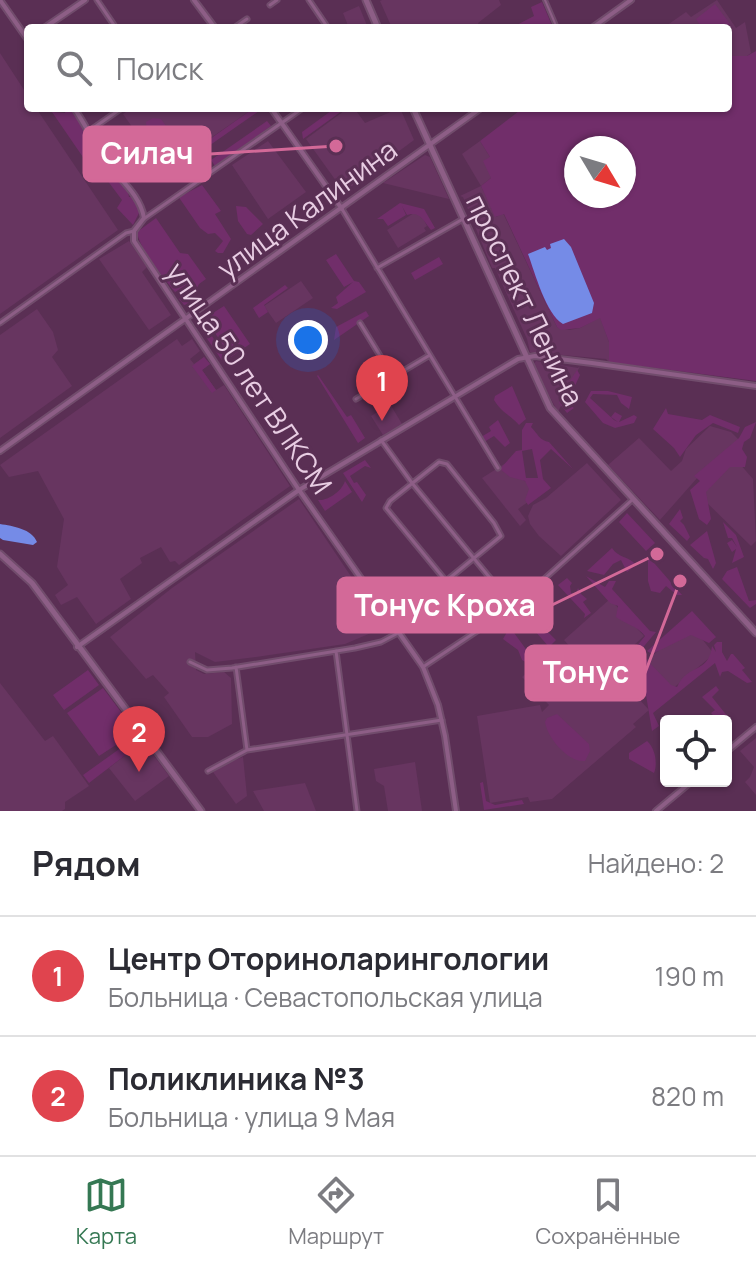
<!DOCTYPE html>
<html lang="ru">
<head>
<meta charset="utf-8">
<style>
	:root { --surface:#fff; --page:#f7f7f7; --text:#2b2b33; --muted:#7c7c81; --line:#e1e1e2; --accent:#357853 }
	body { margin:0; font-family:Manrope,sans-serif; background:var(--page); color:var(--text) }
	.controls { position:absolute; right:24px; bottom:24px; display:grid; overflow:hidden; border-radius:8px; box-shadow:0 2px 6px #0004 }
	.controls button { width:72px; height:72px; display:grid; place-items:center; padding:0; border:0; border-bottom:2px solid var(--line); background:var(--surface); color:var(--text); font:40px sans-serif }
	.compass { position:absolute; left:564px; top:136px; width:72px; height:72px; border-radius:50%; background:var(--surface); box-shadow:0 2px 6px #0004; rotate:128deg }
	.you { position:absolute; left:308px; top:340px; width:28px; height:28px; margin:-20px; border:6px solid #fff; border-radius:50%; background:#1a73e8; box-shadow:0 0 0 12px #1a73e833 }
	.badge { display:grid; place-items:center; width:52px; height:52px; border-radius:50%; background:var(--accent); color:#fff; font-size:26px; font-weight:700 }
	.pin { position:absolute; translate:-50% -66px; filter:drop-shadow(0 2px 4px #0008) }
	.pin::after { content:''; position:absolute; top:42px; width:28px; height:24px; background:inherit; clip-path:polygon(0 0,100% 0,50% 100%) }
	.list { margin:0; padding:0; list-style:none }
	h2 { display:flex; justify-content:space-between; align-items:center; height:104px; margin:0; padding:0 32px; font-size:34px }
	h2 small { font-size:26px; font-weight:400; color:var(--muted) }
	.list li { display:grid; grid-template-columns:52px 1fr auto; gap:24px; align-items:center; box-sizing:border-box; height:120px; padding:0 32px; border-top:2px solid var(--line) }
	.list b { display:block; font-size:30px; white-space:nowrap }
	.list p { margin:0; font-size:26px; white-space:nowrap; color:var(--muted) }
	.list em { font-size:26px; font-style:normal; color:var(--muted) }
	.icon { flex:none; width:44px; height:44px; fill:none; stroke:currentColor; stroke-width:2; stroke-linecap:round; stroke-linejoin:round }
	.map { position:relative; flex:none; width:756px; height:811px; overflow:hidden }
	.search { position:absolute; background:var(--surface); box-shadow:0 2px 6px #0004; left:24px; right:24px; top:24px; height:88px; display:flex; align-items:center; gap:20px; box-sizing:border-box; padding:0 28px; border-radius:8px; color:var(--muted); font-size:30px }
	.sheet { height:344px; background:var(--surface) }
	nav { display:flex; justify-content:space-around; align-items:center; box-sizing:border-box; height:112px; border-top:2px solid var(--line); background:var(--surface); font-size:22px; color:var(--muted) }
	nav a { display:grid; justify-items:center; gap:4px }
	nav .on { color:var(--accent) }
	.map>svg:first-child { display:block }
	.built { fill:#673560 }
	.green { fill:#712e6a; fill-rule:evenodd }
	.water { fill:#758be7 }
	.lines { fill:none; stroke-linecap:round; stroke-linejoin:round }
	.pedestrian-casing { stroke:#714c6c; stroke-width:6 }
	.minor-casing { stroke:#714c6c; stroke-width:7 }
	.tertiary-casing { stroke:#714c6c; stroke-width:8 }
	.secondary-casing { stroke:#714c6c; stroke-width:9 }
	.pedestrian { stroke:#8d5e86; stroke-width:2 }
	.minor { stroke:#8d5e86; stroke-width:3 }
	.tertiary { stroke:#8d5e86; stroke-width:4 }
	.secondary { stroke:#8d5e86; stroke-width:5 }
	.labels { text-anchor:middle; stroke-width:6; stroke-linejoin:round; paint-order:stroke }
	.street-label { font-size:28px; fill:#e8cde3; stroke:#5a2f54 }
	.leader { fill:none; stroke:#d36998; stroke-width:3 }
	.callout-dot { fill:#d36998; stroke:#5a2f54; stroke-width:3 }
	.callout { fill:#d36998; stroke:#d36998; stroke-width:3 }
	.callout-label { font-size:30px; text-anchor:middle; font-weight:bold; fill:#fff }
</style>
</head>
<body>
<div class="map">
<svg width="756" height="811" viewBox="0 0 756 811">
	<rect width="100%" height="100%" fill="#5a2f54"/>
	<path class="built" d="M382,0H499L501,5L478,23L480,28H392L380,1Z
		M717,0L736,28L745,22L751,53L747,56H728V28H663L686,12L691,17Z
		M359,6L368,28H349L343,13Z
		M0,53L28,96V108H36L118,230L0,314Z
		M132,108H254L163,171L123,114Z
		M348,108H354L365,123L400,108L414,140L344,192L306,139Z
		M268,141L306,192L268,219L232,165Z
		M480,141L490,157L491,178L481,186L496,217L503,213L557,327L569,330L580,328L600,317L609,342V362L606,359L530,352L527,339L495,268H492L463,197L460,196L481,186L462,154Z
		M425,155L430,157L449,199L383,183Z
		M414,213L422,216L427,226L424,228L426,231L398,248L387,230Z
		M129,241L147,267L142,272L171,315L149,330L99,259Z
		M301,281L313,298L276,323L264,306Z
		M37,309L53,332L58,350L52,357L72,386L0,438V335Z
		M177,339L182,346L192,339L200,351L190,359L194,364L204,357L210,364L202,370L216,390L224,385L290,486L179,565L175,561L170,562L161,547L140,558L142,563L120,579L131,599L96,624L77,597L61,605L55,595L68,585L57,567L64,519L38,471L9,477L0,465Z
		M536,361L578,368L580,366L558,412L537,373L534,364Z
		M390,404L402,424L383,435L371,416Z
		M710,426L731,432L739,440L698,477L660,520L608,465L639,438L671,471L682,461L686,449Z
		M732,455L753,479L756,541L751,546L694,490Z
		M509,461L523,480L542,492L518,509L526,520L520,526L482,478Z
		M587,463L621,500L561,556L539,536L530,524L528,516L533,505L546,498Z
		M299,499L385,627L345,644L256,657L215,662L195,652L196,670L204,674L224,672L231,678L232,724L208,737H192L164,697L169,693L153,675L146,679L110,637L172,588Z
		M610,599L644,636L622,656L618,652L612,658L645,695L640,700L649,710L633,724L636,727L552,799L530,802L528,797L490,803L477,716L540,705L542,712L549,705L522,677L556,647L583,675L594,673L564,640Z
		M690,624L714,654L671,690L647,660Z
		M0,683L45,741L53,736L89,786L65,802V809L62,811H0Z
		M756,738V795L745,782L750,777L754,767L740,751Z
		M143,741L169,776L135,801L109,768Z
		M243,757L247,796L236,804L213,772L222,765Z
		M415,762L422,811H388L384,786L376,781L374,769Z
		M305,783L316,811H264L253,791Z"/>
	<path class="green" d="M542,2L553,28H511L534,16L531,7Z
		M715,4L730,24L724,28H702L696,19Z
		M756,51V381L609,362V342L600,318L580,328L561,330L557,327L504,214L495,217L481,186L491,178L483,161L490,157L480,141L523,108H728V56H747ZM576,148H624V196H576Z
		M66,108H72L128,192L129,197H132L141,209L133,225L117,208L122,200L107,180L100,182L52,112L65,113Z
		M254,108L259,111L203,150L200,146Z
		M335,108H346L303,139L302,132Z
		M153,118L161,119L175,139L177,147L173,154H161L147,134L146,122Z
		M267,121L271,126L215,166L211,160Z
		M134,131C143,146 155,161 173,166L192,153L197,160L167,181L159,170L152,171L125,132Z
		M202,185L221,211L215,214L231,239L223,253H218L215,251L223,241L215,233L208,234L200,228L180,199L179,197Z
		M400,203L424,209L435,228L431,230C423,221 421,211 407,215L402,206L406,215L388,226L383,219H377Z
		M236,206L246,207L263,224L251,235L247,234L238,221Z
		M156,218L180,253L188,254L206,279L199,284L189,304L184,305L179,299L185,295L181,289L175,292C163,277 140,250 137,232Z
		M336,254L354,281L359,282L366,292L337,309L331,308L338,303L336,297L353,282L344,287L326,260Z
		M439,257L443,264L415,280L411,273Z
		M285,285L288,288L264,305L268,312L259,318L253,308Z
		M224,306L250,344L231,357L205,318Z
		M366,311L369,316L334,340L336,327Z
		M202,321L227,359L223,362L197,324Z
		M204,357L210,364L202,370L216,390L212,393L192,366Z
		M577,370L580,375L567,403L574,408L567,413L559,403L560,397Z
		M318,375L347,417L351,415L365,438L358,443L317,376Z
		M512,386L526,419L519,425C509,414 503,414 494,400L495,396Z
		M591,391H608L632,397L629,409L621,403L617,395L593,394L590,398L614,420L618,422L611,417L615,412L622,416L619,422L634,415L637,417L634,423L615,428L603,423L585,402Z
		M666,408L668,414L702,420L710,415L740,427L738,433L713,423L696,435L680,457L674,448L653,429Z
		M498,420L510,443L505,447L494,436L484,442L481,437L491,431L489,427Z
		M756,422L750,438L744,442L742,449L747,457L745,467H730L706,492L711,519L707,525L699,519L690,490L700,481L694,476L739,438L745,427Z
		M526,423H533L531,427C537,433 540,441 549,442L573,469L551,449L540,460L543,479L551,488L528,505L525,500L529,489L525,481L510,477L500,469L516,451L522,450V430ZM532,449L538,478H526L522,451Z
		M365,460L371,468L365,466L350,476L354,483L357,482L366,495L362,502L343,473Z
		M345,481L352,492L325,511L318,500C328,501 342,491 345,481Z
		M680,509L683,518L680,521L684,525L690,537L687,541L669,524Z
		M627,513L655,543L646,551L619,522Z
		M723,522L736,535L744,557L732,563L736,549L732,552L727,543L732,540L737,547L732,538H728Z
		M707,531L716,563L713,569L708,559L704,558L690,545Z
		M612,548C618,558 629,556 636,565L627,572L621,560L613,564L604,575L587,571Z
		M648,556L682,595H677L666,586L660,593L651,591L648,581Z
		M737,567L749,601L756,600V604L750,608L722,579L727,571Z
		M586,576L605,587L609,581H616L612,589L650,631L656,632L640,651L636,647L645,636C636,625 627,625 616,617L618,606L610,603Z
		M567,578L572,583L570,586L571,593L576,594L578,588L581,594L587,599L583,602L591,613L584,618L585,614L558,585Z
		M529,609L534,616L532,618L533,622L537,621V627H543L556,640L549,647L521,615Z
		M692,611L716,637L709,643L691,635L652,654L647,651Z
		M512,630L528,652L537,657L529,664L522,660L518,650L503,639L507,632Z
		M717,642H722V652L727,661L731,654H733L745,668L742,670L752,682L747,683L728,671L722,672L720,677L715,663L653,713L659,726L652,731L646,695L626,672L643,656L671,685L677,687C688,663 709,674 712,646L716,652L714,645Z
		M88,670L99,685L64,710L53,695Z
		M716,686L719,690L712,697L728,717L725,720L721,718L718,721L711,713L715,710L718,713L702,697Z
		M103,688L136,732L99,756L67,713Z
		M557,714L589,744L590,751L585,761C568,763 547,737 545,722L547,718Z
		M136,737L142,739L147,746L136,754L132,750L89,783L83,775Z
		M647,741C655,748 658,763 654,773L629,759V753Z
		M483,782L486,801L495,805L522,800L524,804L484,810L480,783Z"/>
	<path class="water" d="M564,239L571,247L594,303L592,313L563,324C546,314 535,273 528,254L545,247L547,250L551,248L550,244Z
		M0,524C13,526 32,529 37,542L33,545L3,540L0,538Z"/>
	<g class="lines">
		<g class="pedestrian-casing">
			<path id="pedestrian" d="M545,0L557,28"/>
		</g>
		<g class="minor-casing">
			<path id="minor" d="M97,0L116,28
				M309,0L328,28
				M270,5L277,0
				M234,28L247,19
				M89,131L122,108
				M342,209L498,468
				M145,218L303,108
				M377,268L463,219
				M0,323L126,233L134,231
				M360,323L393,377
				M356,399L430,355
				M381,440L412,483L513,606
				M439,462L447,464L494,523L501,536L446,581L386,508L390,501Z
				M336,651L357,811
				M190,662L207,670L232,668L355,648L381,642L398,633
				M236,667L247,750
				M423,667L513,607L632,500
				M208,771L247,750L442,720"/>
		</g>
		<g class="tertiary-casing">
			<path id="tertiary" d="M0,0L28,40
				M194,0L215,28
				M44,28L85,0
				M592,28L631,0
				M74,108C85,124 93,141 103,157C116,177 140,193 144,218L134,231V241L299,490L423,667L438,705L445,736L456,811
				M271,108L342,209
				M0,451L481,108
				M77,647L299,490L518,359L535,356L592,363L756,386
				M726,752L756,727
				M656,811L692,781"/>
		</g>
		<g class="secondary-casing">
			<path id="secondary" d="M366,0L378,28
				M413,108L550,408L756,633
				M0,554L32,583L201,811"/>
		</g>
		<use href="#pedestrian" class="pedestrian"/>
		<use href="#minor" class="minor"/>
		<use href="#tertiary" class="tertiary"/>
		<use href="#secondary" class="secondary"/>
	</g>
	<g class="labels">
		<g class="street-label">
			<text transform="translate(307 209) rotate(-36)" y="10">улица Калинина</text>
			<text transform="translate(525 300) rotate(64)" y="10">проспект Ленина</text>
			<text transform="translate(249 378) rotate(56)" y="10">улица 50 лет ВЛКСМ</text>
		</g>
	</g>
	<path class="leader" d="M336 146L210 154M657 554L552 605M680 581L645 673"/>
	<g class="callout-dot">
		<circle cx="336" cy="146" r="8"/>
		<circle cx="657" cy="554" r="8"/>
		<circle cx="680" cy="581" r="8"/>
	</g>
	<g class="callout">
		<rect x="84" y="127" width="126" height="54" rx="8"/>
		<rect x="338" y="578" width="214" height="54" rx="8"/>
		<rect x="526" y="646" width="119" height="54" rx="8"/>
	</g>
	<g class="callout-label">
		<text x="147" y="164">Силач</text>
		<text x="445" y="616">Тонус Кроха</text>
		<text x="586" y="683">Тонус</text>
	</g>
</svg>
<div class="controls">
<button><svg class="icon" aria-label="locate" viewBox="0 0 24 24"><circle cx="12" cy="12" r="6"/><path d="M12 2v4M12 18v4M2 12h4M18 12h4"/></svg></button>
</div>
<svg class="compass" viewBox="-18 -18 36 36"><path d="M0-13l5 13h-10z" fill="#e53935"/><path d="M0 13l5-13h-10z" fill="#7c7c81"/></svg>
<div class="you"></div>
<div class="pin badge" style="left:382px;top:421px;background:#e0444e">1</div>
<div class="pin badge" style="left:139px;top:772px;background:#e0444e">2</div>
<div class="search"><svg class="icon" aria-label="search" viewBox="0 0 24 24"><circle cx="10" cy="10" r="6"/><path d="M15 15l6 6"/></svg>Поиск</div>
</div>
<section class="sheet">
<h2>Рядом<small>Найдено: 2</small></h2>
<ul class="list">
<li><span class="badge" style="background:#e0444e">1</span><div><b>Центр Оториноларингологии</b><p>Больница · Севастопольская улица</p></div><em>190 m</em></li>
<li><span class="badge" style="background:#e0444e">2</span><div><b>Поликлиника №3</b><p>Больница · улица 9 Мая</p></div><em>820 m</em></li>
</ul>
</section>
<nav>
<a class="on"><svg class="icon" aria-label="map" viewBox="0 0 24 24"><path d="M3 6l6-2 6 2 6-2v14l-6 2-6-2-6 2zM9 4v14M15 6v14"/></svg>Карта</a>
<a><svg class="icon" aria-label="directions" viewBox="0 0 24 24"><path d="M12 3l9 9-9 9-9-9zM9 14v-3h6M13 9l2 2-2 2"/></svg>Маршрут</a>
<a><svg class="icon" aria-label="saved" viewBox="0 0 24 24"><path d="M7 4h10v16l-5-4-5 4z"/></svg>Сохранённые</a>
</nav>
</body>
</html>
